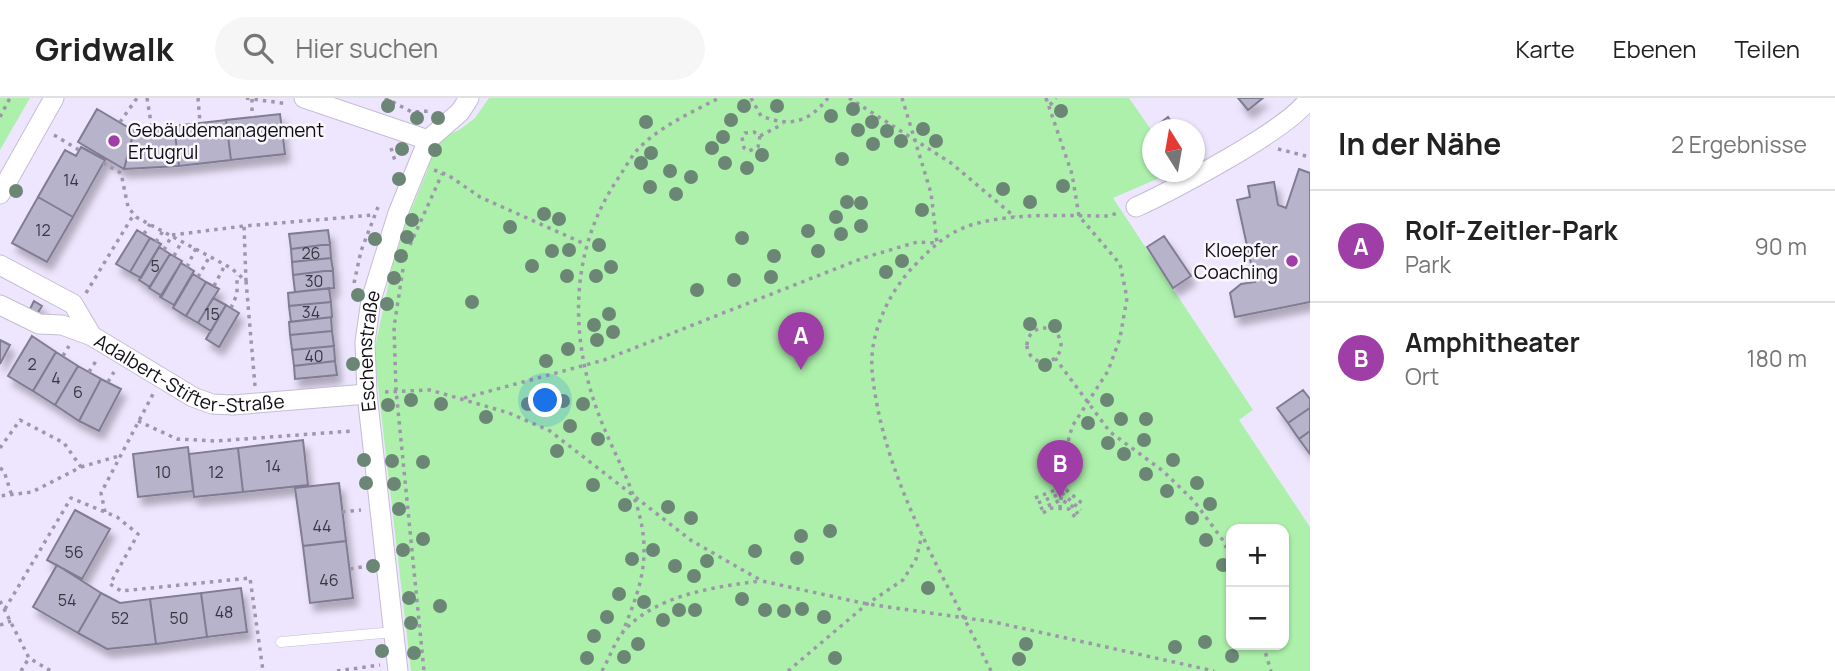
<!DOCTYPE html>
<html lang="de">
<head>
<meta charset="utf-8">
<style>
	:root { --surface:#fff; --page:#f6f6f6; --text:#222; --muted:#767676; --line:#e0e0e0; --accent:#9e3ea6 }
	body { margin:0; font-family:Manrope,sans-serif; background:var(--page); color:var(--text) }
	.controls { position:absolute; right:21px; bottom:21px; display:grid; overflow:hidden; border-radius:14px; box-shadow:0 2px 5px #0004 }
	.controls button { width:63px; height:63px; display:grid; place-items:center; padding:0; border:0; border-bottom:2px solid var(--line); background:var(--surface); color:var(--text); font:35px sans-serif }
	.compass { position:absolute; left:1142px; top:21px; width:63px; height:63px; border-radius:50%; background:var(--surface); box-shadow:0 2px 5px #0004; rotate:349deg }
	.you { position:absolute; left:546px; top:303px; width:24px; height:24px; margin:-18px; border:5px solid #fff; border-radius:50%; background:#1a73e8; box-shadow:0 0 0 10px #1a73e833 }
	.badge { display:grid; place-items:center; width:46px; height:46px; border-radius:50%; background:var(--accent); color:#fff; font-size:23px; font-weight:700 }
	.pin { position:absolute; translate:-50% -58px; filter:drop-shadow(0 2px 4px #0008) }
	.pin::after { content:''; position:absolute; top:37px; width:24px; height:21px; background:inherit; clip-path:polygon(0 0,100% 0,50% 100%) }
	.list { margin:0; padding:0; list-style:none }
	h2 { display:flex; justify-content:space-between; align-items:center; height:91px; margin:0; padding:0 28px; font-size:30px }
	h2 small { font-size:23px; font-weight:400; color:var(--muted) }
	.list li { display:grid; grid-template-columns:46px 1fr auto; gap:21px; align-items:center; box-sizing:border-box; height:112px; padding:0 28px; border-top:2px solid var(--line) }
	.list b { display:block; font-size:26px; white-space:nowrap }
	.list p { margin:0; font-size:23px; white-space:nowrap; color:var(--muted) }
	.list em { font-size:23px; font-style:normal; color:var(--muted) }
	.icon { flex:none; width:38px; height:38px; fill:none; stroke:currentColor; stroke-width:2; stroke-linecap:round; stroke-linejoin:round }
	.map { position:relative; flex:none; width:1310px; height:573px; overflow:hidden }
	header { display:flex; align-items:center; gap:42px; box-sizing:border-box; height:98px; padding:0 35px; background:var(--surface); border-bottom:2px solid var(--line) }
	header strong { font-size:33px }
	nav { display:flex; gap:38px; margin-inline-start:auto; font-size:24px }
	.search { width:490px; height:63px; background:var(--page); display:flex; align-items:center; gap:18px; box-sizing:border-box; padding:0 24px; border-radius:38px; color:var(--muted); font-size:26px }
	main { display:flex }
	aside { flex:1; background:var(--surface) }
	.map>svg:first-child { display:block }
	.green { fill:#acf0ab; fill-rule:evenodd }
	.building { fill:#b7b3cb; stroke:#807c92; stroke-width:2; filter:url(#shadow) }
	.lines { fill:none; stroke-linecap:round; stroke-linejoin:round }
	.lane-casing { stroke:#c5bdd4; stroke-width:11 }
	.street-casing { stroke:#c5bdd4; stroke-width:21 }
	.path { stroke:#9d97a9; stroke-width:3.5; stroke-dasharray:3.5 5; stroke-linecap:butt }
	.lane { stroke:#fff; stroke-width:10 }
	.street { stroke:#fff; stroke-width:19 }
	.tree { fill:#6c8676 }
	.poi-dot { fill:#9e3ea6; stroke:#f9f7fc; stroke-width:2.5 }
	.labels { text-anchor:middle; stroke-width:5; stroke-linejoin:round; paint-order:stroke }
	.number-label { font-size:16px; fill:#393642 }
	.poi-label { font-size:19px; fill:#0f0c14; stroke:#f9f7fc; text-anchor:start }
	.street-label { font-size:19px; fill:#0f0c14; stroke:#f9f7fc }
</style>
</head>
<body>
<header>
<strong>Gridwalk</strong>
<div class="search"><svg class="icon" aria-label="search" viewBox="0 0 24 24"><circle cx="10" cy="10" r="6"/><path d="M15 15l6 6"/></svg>Hier suchen</div>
<nav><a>Karte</a><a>Ebenen</a><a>Teilen</a></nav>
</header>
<main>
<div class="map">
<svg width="1310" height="573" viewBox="0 0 1310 573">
	<defs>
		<filter id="shadow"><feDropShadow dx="4.5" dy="8" stdDeviation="3.5" flood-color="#0004"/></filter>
	</defs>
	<rect width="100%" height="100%" fill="#eee6fe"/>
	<path class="green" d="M0,0H30L0,52Z
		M489,0H1129L1152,33L1153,74H1173L1113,100L1253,312L1239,322L1310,429V573H411L374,254L397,146L428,71L430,54L441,40L459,32L475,20ZM1231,431H1284V547H1231Z"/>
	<path class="building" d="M1238,0H1263L1248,12Z
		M97,11L134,33L124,71L78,44Z
		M280,16L285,56L231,62L226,22Z
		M1168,19L1177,32H1162L1159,26Z
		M226,22L231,62L179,68L174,28Z
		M174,28L179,68L124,71L134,33Z
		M81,49L105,62L73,119L38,99L65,52L76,58Z
		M1299,71L1310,75V204L1235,219L1230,195L1241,186L1255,184L1237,102L1250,99L1248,88L1274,84L1278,107L1286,110Z
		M38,99L73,119L47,164L12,145Z
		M137,132L150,140L130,174L116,166Z
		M328,132L330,146L291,151L289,136Z
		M1164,138L1191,178L1173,190L1147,149Z
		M150,140L161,146L141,180L130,174Z
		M330,146L331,160L292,164L291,151Z
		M159,149L170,156L150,189L139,182Z
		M170,156L182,163L162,198L149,190Z
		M331,160L333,172L293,177L292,164Z
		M181,165L194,173L174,207L160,199Z
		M333,172L334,190L295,194L293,177Z
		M193,176L206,184L186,218L173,210Z
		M206,184L219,191L198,225L186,218Z
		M329,190L331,204L289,208L288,195Z
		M213,200L226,207L211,233L198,225Z
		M34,203L42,208L37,216L30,211Z
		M331,204L332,219L291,224L289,208Z
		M226,207L239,215L219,249L206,241Z
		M331,219L332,233L290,237L289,224Z
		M332,233L334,248L292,252L290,237Z
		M32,238L56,254L33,293L8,278Z
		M0,242L10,247L0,266Z
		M334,248L335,263L294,268L292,252Z
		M56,254L78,268L55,307L33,293Z
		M335,263L337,277L295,281L294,268Z
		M78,268L101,281L79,323L55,307Z
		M101,281L121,291L99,333L79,323Z
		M1303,292L1310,301V310L1288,325L1277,310Z
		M1310,310V333L1299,341L1288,325Z
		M1310,333V356L1299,341Z
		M303,342L308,387L243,394L238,350Z
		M188,349L193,393L138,399L133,356Z
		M238,350L243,394L194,399L189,356Z
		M339,385L346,443L303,448L295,390Z
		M75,412L110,431L82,481L47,462Z
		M346,443L353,500L310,505L303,448Z
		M57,467L101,495L78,535L33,509Z
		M241,490L247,534L207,539L201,495Z
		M101,495L120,505L150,501L156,546L107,551L78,535Z
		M201,495L207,539L156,546L150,501Z"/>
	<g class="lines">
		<g class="lane-casing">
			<path id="lane" d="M281,544L394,534"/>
		</g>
		<g class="street-casing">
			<g id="street">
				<path d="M304,0L428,42"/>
				<path d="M0,96L54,0"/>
				<path d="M1136,109C1170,94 1295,28 1309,0"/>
				<path id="s1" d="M0,167L73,206L92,238L193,299L212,306L233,307L367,296"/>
				<path d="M0,207L39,226L62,227L92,238"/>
				<path id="s2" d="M398,573L367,296L365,244L371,202L398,115L428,42L460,14L469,0"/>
			</g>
		</g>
		<path class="path" d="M147,0L152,31
			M198,0L200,25
			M246,0L288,6
			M385,0L412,14L431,13
			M751,0L761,18C791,29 808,25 828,0
			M849,0L951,65L1015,119
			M1046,0L1072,76L1079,118L1120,166L1127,200L1120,240L1108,273L1073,327L1069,339L1060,409
			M252,1V19
			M1050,7L1056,0
			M0,19L10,0
			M120,24L137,0
			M54,37L79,52
			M760,38L758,49L749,53L744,50L742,39L745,35L754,34L760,38L783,26
			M391,50L396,66
			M1278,51L1310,59
			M103,65L121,75L128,109L136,119L231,170L246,183L244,128L374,117
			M434,72L448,77L480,99L585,146
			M144,136L150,126
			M156,144L163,133
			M410,147L442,76
			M164,152L172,137L244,128
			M174,158L182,143
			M187,169L196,150
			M403,171L394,229L396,292L424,573
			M198,179L210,158
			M246,183L255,288
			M354,185L361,153L378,109
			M214,188L225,167
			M86,195L134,116
			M231,210L237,196V177
			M1027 247a17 17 0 1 1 34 0a17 17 0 1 1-34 0Z
			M63,258L69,248
			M1055,260L1110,334L1163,373L1194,403L1222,441L1231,459
			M89,274L96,263
			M108,284L114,274
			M385,294L430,292L509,315L550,333L692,443L762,483L867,506L994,524L1214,573
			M464,300L604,262L863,160L917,144L937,145L931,95L902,0
			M138,323L177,341L216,343L352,333
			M0,350L20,322L64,345L81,369L32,394L0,398
			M81,369L119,358
			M0,370L4,373L11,395
			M1035,400L1063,389L1084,407
			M1038,405L1062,395L1081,412
			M1040,411L1061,402L1071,407L1078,416
			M105,414L101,395L153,296
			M342,414L361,412
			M1043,415L1050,410L1069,411L1075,419
			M350,471L367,468
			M0,503L29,560L51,573
			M5,511L71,400L117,419L138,436L110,486L121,493L250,480L263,573
			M0,527L11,523
			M622,536C632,510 644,483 644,454C645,406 617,364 600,320C569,240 569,154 617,82C624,72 630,60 638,51C659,29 692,14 719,0
			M1263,547L1271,573
			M21,573L29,560
			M337,573L380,567
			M602,573C609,561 614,545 623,534C655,497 714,489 760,483
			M788,573L867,506L903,482L916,461L922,437
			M991,573C944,478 882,380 872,272C869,235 890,192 915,167C932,149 947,135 971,127C1015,114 1064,118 1109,118L1120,114"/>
		<use href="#lane" class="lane"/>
		<use href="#street" class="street"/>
	</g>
	<g class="tree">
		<circle cx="388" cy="8" r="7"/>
		<circle cx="744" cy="8" r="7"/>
		<circle cx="777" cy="8" r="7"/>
		<circle cx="853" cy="11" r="7"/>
		<circle cx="1061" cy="13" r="7"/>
		<circle cx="831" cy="18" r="7"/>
		<circle cx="417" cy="20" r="7"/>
		<circle cx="438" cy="20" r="7"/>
		<circle cx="731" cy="22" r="7"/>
		<circle cx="646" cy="24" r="7"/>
		<circle cx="872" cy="24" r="7"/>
		<circle cx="923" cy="31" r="7"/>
		<circle cx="858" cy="32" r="7"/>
		<circle cx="887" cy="33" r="7"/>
		<circle cx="723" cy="39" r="7"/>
		<circle cx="901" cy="43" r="7"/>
		<circle cx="936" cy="43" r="7"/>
		<circle cx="873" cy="46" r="7"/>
		<circle cx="712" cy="50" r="7"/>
		<circle cx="402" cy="51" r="7"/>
		<circle cx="435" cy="52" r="7"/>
		<circle cx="651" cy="55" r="7"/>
		<circle cx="762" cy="57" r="7"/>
		<circle cx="842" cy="61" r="7"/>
		<circle cx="641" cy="65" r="7"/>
		<circle cx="725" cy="65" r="7"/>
		<circle cx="747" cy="70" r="7"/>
		<circle cx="670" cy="73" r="7"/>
		<circle cx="691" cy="79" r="7"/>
		<circle cx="399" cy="81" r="7"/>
		<circle cx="1063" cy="88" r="7"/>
		<circle cx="650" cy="89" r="7"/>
		<circle cx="1003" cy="91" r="7"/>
		<circle cx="16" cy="93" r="7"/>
		<circle cx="676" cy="96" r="7"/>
		<circle cx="847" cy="104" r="7"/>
		<circle cx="1030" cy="104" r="7"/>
		<circle cx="861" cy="105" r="7"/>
		<circle cx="922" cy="112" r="7"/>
		<circle cx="544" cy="116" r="7"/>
		<circle cx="836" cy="119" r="7"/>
		<circle cx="559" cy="121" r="7"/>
		<circle cx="412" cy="122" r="7"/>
		<circle cx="861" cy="128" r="7"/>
		<circle cx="510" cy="129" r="7"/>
		<circle cx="808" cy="133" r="7"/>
		<circle cx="841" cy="136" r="7"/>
		<circle cx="407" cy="139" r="7"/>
		<circle cx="742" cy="140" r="7"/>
		<circle cx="375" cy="141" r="7"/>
		<circle cx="599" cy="147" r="7"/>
		<circle cx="569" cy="152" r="7"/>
		<circle cx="552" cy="153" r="7"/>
		<circle cx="818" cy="153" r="7"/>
		<circle cx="401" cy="158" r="7"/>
		<circle cx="774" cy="158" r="7"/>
		<circle cx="902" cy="163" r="7"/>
		<circle cx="532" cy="168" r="7"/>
		<circle cx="611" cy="169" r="7"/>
		<circle cx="886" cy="174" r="7"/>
		<circle cx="567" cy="178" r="7"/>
		<circle cx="596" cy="178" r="7"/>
		<circle cx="771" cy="179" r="7"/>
		<circle cx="394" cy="180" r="7"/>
		<circle cx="734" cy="182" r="7"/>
		<circle cx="697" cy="192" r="7"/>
		<circle cx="358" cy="197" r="7"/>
		<circle cx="472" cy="204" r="7"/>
		<circle cx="387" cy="206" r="7"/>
		<circle cx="609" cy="216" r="7"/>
		<circle cx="1030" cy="226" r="7"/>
		<circle cx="594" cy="227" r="7"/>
		<circle cx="1055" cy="228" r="7"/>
		<circle cx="613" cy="234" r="7"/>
		<circle cx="597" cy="242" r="7"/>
		<circle cx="568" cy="251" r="7"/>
		<circle cx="546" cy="263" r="7"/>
		<circle cx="353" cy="266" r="7"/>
		<circle cx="1045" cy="267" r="7"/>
		<circle cx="544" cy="301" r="7"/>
		<circle cx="411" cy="302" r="7"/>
		<circle cx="1107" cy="302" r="7"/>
		<circle cx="563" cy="303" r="7"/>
		<circle cx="441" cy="306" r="7"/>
		<circle cx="528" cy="306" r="7"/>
		<circle cx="583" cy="306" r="7"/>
		<circle cx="388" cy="307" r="7"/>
		<circle cx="486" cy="319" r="7"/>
		<circle cx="1121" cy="321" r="7"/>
		<circle cx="1146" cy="321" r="7"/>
		<circle cx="1088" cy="325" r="7"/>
		<circle cx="570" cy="328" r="7"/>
		<circle cx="598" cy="341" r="7"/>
		<circle cx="1144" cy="342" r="7"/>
		<circle cx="1108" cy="345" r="7"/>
		<circle cx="557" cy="353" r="7"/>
		<circle cx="1124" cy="356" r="7"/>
		<circle cx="364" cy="362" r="7"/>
		<circle cx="1173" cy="362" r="7"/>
		<circle cx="392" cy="363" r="7"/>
		<circle cx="423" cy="364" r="7"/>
		<circle cx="1146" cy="376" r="7"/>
		<circle cx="366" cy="385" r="7"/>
		<circle cx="1197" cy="385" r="7"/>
		<circle cx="394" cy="386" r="7"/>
		<circle cx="593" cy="387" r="7"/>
		<circle cx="1167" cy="393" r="7"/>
		<circle cx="1210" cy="406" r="7"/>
		<circle cx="625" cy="407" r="7"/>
		<circle cx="668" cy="409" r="7"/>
		<circle cx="399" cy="411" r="7"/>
		<circle cx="691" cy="420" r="7"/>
		<circle cx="1192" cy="420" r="7"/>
		<circle cx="830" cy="433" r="7"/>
		<circle cx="801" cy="438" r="7"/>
		<circle cx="423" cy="441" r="7"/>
		<circle cx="1206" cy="442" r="7"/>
		<circle cx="403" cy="452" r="7"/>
		<circle cx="653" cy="452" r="7"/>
		<circle cx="755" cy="453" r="7"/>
		<circle cx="797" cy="460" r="7"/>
		<circle cx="632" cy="461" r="7"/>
		<circle cx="707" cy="463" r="7"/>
		<circle cx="1223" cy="467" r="7"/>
		<circle cx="373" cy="468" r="7"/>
		<circle cx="675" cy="468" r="7"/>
		<circle cx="694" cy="478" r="7"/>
		<circle cx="928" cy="490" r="7"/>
		<circle cx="619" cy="496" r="7"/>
		<circle cx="409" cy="500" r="7"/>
		<circle cx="742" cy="501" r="7"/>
		<circle cx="644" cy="504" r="7"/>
		<circle cx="440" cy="508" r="7"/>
		<circle cx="802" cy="511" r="7"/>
		<circle cx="679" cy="512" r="7"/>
		<circle cx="695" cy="512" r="7"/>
		<circle cx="765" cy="512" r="7"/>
		<circle cx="784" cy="513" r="7"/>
		<circle cx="607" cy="519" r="7"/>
		<circle cx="824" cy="519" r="7"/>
		<circle cx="663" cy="522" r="7"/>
		<circle cx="411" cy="525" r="7"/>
		<circle cx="594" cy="538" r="7"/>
		<circle cx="1205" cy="544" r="7"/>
		<circle cx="638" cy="546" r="7"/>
		<circle cx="1026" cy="546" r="7"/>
		<circle cx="1175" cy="549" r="7"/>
		<circle cx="382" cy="553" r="7"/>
		<circle cx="414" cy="555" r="7"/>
		<circle cx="1232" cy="558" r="7"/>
		<circle cx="624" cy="559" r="7"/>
		<circle cx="587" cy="560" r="7"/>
		<circle cx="835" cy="560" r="7"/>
		<circle cx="1019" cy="561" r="7"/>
	</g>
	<g class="poi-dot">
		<circle cx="114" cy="43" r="7"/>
		<circle cx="1292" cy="163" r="7"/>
	</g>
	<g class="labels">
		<g class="number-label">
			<text x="71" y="88">14</text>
			<text x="43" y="138">12</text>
			<text x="311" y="161">26</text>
			<text x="155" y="174">5</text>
			<text x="314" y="189">30</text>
			<text x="311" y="220">34</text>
			<text x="212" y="222">15</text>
			<text x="314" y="264">40</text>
			<text x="32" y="272">2</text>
			<text x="56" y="286">4</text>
			<text x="78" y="300">6</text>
			<text x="273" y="374">14</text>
			<text x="163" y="380">10</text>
			<text x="216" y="380">12</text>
			<text x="322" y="434">44</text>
			<text x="74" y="460">56</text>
			<text x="329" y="488">46</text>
			<text x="67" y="508">54</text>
			<text x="224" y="520">48</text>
			<text x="120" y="526">52</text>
			<text x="179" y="526">50</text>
		</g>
		<g class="poi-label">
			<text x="128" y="39">Gebäudemanagement<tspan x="128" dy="22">Ertugrul</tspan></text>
			<text x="1278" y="159" text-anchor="end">Kloepfer<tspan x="1278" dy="22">Coaching</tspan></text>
		</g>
		<g class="street-label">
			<text dy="7" stroke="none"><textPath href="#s2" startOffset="322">Eschenstraße</textPath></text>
			<text dy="7" stroke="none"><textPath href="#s1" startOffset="228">Adalbert-Stifter-Straße</textPath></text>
		</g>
	</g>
</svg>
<div class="controls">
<button>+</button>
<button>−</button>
</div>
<svg class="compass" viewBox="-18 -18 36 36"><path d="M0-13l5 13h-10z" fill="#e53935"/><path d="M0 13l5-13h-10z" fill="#767676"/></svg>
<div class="you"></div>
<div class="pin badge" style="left:801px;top:272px">A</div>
<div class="pin badge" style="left:1060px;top:400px">B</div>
</div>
<aside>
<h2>In der Nähe<small>2 Ergebnisse</small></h2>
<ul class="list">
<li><span class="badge">A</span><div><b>Rolf-Zeitler-Park</b><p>Park</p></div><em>90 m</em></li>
<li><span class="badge">B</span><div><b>Amphitheater</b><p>Ort</p></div><em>180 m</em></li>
</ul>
</aside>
</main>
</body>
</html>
